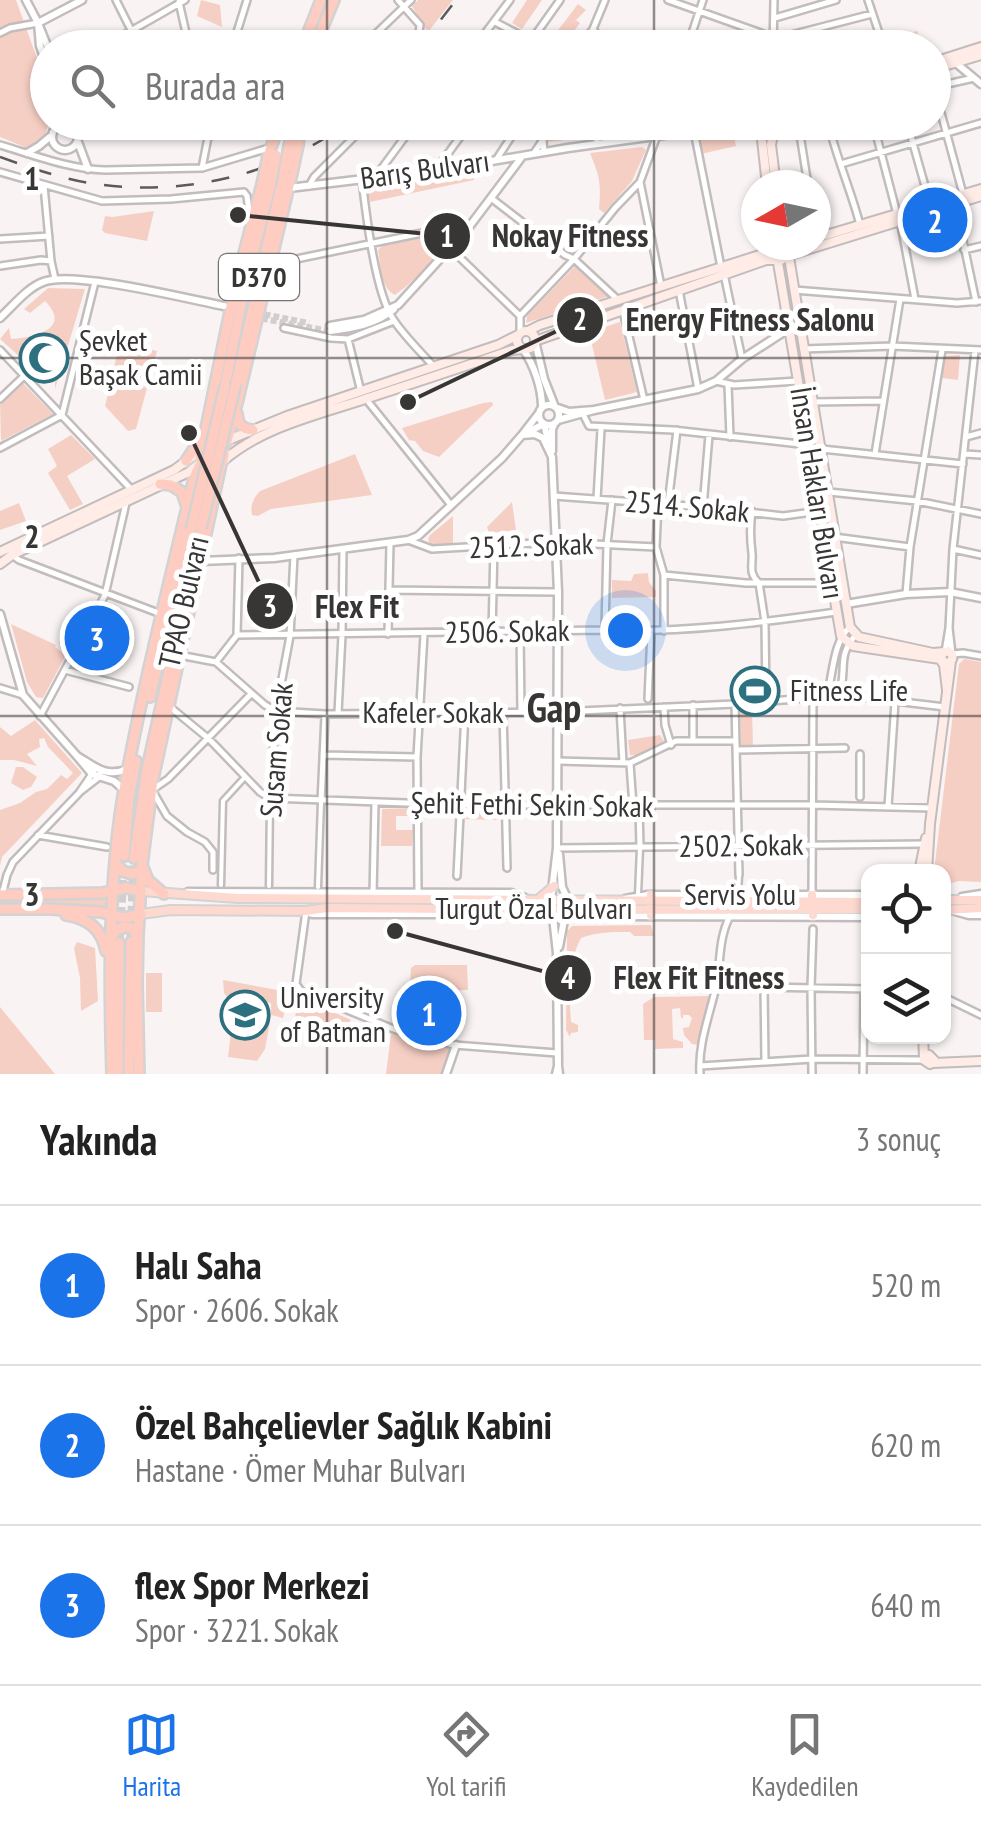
<!DOCTYPE html>
<html lang="tr">
<head>
<meta charset="utf-8">
<style>
	:root { --surface:#fff; --page:#f6f6f6; --text:#222; --muted:#767676; --line:#e0e0e0; --accent:#1a73e8 }
	body { margin:0; font-family:"PT Sans Narrow",sans-serif; background:var(--page); color:var(--text) }
	.controls { position:absolute; right:30px; bottom:30px; display:grid; overflow:hidden; border-radius:20px; box-shadow:0 2px 8px #0004 }
	.controls button { width:90px; height:90px; display:grid; place-items:center; padding:0; border:0; border-bottom:2px solid var(--line); background:var(--surface); color:var(--text); font:50px sans-serif }
	.compass { position:absolute; left:741px; top:170px; width:90px; height:90px; border-radius:50%; background:var(--surface); box-shadow:0 2px 8px #0004; rotate:261deg }
	.you { position:absolute; left:625px; top:630px; width:35px; height:35px; margin:-25px; border:8px solid #fff; border-radius:50%; background:#1a73e8; box-shadow:0 0 0 15px #1a73e833 }
	.badge { display:grid; place-items:center; width:65px; height:65px; border-radius:50%; background:var(--accent); color:#fff; font-size:32px; font-weight:700 }
	.pin { position:absolute; translate:-50% -50%; border:5px solid #fff; box-shadow:0 2px 10px #0006 }
	.list { margin:0; padding:0; list-style:none }
	h2 { display:flex; justify-content:space-between; align-items:center; height:130px; margin:0; padding:0 40px; font-size:42px }
	h2 small { font-size:32px; font-weight:400; color:var(--muted) }
	.list li { display:grid; grid-template-columns:65px 1fr auto; gap:30px; align-items:center; box-sizing:border-box; height:160px; padding:0 40px; border-top:2px solid var(--line) }
	.list b { display:block; font-size:38px; white-space:nowrap }
	.list p { margin:0; font-size:32px; white-space:nowrap; color:var(--muted) }
	.list em { font-size:32px; font-style:normal; color:var(--muted) }
	.icon { flex:none; width:55px; height:55px; fill:none; stroke:currentColor; stroke-width:2; stroke-linecap:round; stroke-linejoin:round }
	.map { position:relative; flex:none; width:981px; height:1074px; overflow:hidden }
	.search { position:absolute; background:var(--surface); box-shadow:0 2px 8px #0004; left:30px; right:30px; top:30px; height:110px; display:flex; align-items:center; gap:25px; box-sizing:border-box; padding:0 35px; border-radius:55px; color:var(--muted); font-size:38px }
	.sheet { height:610px; background:var(--surface) }
	nav { display:flex; justify-content:space-around; align-items:center; box-sizing:border-box; height:140px; border-top:2px solid var(--line); background:var(--surface); font-size:28px; color:var(--muted) }
	nav a { display:grid; justify-items:center; gap:5px }
	nav .on { color:var(--accent) }
	.map>svg:first-child { display:block }
	.green { fill:#f6cfc4 }
	.lines { fill:none; stroke-linecap:round; stroke-linejoin:round }
	.tertiary-tunnel { stroke:#d2cecd; stroke-width:6; stroke-dasharray:6 3; stroke-linecap:butt }
	.trunk-tunnel { stroke:#d2cecd; stroke-width:9; stroke-dasharray:9 4.5; stroke-linecap:butt }
	.pedestrian-casing { stroke:#c2bdbc; stroke-width:9 }
	.minor-casing { stroke:#c2bdbc; stroke-width:10 }
	.tertiary-casing { stroke:#c2bdbc; stroke-width:11 }
	.secondary-casing { stroke:#c2bdbc; stroke-width:12 }
	.primary-casing { stroke:#d3d3d3; stroke-width:12 }
	.trunk-casing { stroke:#d3d3d3; stroke-width:14 }
	.pedestrian { stroke:#fff; stroke-width:4 }
	.minor { stroke:#fff; stroke-width:5 }
	.tertiary { stroke:#fff; stroke-width:6 }
	.secondary { stroke:#ffece7; stroke-width:8 }
	.primary { stroke:#fed9d0; stroke-width:8 }
	.trunk { stroke:#feccc0; stroke-width:9 }
	.rail { stroke:#5d5b5a; stroke-width:2.5; stroke-dasharray:18 18; stroke-linecap:butt }
	.trunk-bridge-casing { stroke:#d3d3d3; stroke-width:14; stroke-linecap:butt }
	.trunk-bridge { stroke:#feccc0; stroke-width:9 }
	.grid { fill:none; stroke:#383635; stroke-width:2.5; stroke-opacity:0.55 }
	.labels { text-anchor:middle; stroke-width:10; stroke-linejoin:round; paint-order:stroke }
	.shield { fill:#fff; stroke:#747272; stroke-width:2.5 }
	.shield-label { font-size:28px; font-weight:bold; fill:#383635 }
	.street-label { font-size:30px; fill:#383635; stroke:#fff }
	.poi-label { font-size:30px; fill:#383635; stroke:#fff; text-anchor:start }
	.district-label { font-size:40px; font-weight:bold; fill:#383635; stroke:#fff }
	.grid-label { font-size:32px; text-anchor:middle; font-weight:bold; fill:#383635; stroke:#fff; stroke-width:10; stroke-linejoin:round; paint-order:stroke }
	.leader { fill:none; stroke:#383635; stroke-width:4 }
	.callout-dot { fill:#383635; stroke:#fff; stroke-width:4 }
	.mark-label { font-size:30px; text-anchor:middle; font-weight:bold; fill:#fff }
	.callout-label { font-size:32px; text-anchor:middle; font-weight:bold; fill:#383635; stroke:#fff; stroke-width:10; stroke-linejoin:round; paint-order:stroke }
</style>
</head>
<body>
<div class="map">
<svg width="981" height="1074" viewBox="0 0 981 1074">
	<rect width="100%" height="100%" fill="#f9f4f3"/>
	<path class="green" d="M0,0H16L47,86L49,123L45,135L27,148L0,137Z
		M201,0L220,5L222,27L197,16Z
		M418,0H453L428,32L412,6Z
		M527,0H542L522,29L512,23Z
		M578,4L586,10L576,20L580,23L562,47H557L549,42Z
		M917,31L922,47H893L891,38L893,37Z
		M560,123H592V137L546,142Z
		M733,131L736,146L701,154L699,137Z
		M642,147L646,150L632,181L604,213L599,209C601,182 600,178 590,153Z
		M472,168L474,180L370,202L368,190L370,185Z
		M154,211L147,241L105,233L102,230L105,216L112,217Z
		M443,234L446,243C431,262 415,281 395,295C380,287 381,266 378,250L382,246Z
		M577,264L609,296L526,323L527,316Z
		M48,288L85,289L55,389V378L45,370L57,368L55,344L34,345L20,357L0,339L9,328L11,339C33,338 73,329 45,301L30,313L24,309Z
		M620,322L637,392L605,400L589,332Z
		M122,343L157,351L136,429L128,431L105,406L119,346Z
		M960,355L958,380L942,378L944,356Z
		M21,381L53,414L1,441L0,402Z
		M492,402L493,405L439,457L423,451L415,441L409,440L402,428L483,403Z
		M71,435L95,459L67,476L83,504L70,510L48,473L57,466L48,449Z
		M355,454L372,495L271,509L258,516L252,515C250,506 253,498 260,491Z
		M512,502L516,530L489,533L487,527Z
		M19,503L26,521L0,530V511Z
		M453,516V544H430L428,539L430,535Z
		M648,573L649,582L656,591V597L612,598V580L631,581L634,574Z
		M11,624L56,645L55,647L66,655L43,698L36,697L27,682Z
		M964,659L981,662V882L959,881L944,885V872L934,871L959,664Z
		M752,711L753,746H741L740,712Z
		M35,720L82,773L2,857L0,866V810L20,803L36,792L47,789L61,775L67,779L73,773L48,747L44,738L39,739L40,747L27,754L37,766L14,760H0V727L11,736Z
		M660,735L664,741L638,755H630L628,740Z
		M16,767H23L37,777L31,787L23,790L11,783Z
		M463,807L499,809V820L462,819Z
		M411,808V816H396V830H413L412,846H381L382,809Z
		M105,896L108,898V908L0,903V899Z
		M651,925L654,936H634L630,932C612,932 597,932 581,938C567,964 569,994 571,1022L578,1025V1032L571,1033L570,1037L566,1030L567,931L572,926Z
		M77,942L95,948L98,1001L81,1011L80,978L74,948Z
		M415,965H467L468,990L417,991C410,985 410,977 411,968Z
		M146,973H162V1012H146Z
		M223,980L283,991L282,999L287,1001L283,1018L271,1015V1003L244,1000V995L237,993L233,999L228,998L224,993Z
		M298,996L351,1020L333,1040L295,1018Z
		M711,996L698,1045L692,1044L684,1035L683,1028L689,1027L692,1018L689,1015H683V1018H681L680,1008L672,1009L673,1039L683,1042V1048L655,1049V1040H644L643,1004L654,997Z
		M414,1000L446,1004L444,1025L412,1022Z
		M0,1007L55,1074H0Z
		M233,1016L270,1022L265,1049L257,1061L228,1057Z
		M391,1034L450,1047L441,1074H386Z"/>
	<g class="lines">
		<path class="tertiary-tunnel" d="M238,309L309,323
			M253,317L330,331"/>
		<path class="trunk-tunnel" d="M131,942L134,858
			M119,943L124,856"/>
		<g class="pedestrian-casing">
			<path id="pedestrian" d="M221,885L223,801L245,777
				M269,886L270,798
				M318,887L321,802
				M638,895L640,848
				M738,895L739,875"/>
		</g>
		<g class="minor-casing">
			<path id="minor" d="M116,0L140,48
				M398,0L420,25L419,33L410,48
				M668,0L772,37H783L872,14
				M868,0L884,48
				M179,2L186,33L199,42L216,48
				M775,18L836,0
				M495,22L545,48
				M593,29L608,48
				M0,33L10,28L38,23
				M101,48L185,0
				M232,48L247,0
				M361,48L411,0
				M474,48L510,0
				M526,48L560,0
				M579,48L593,29L605,0
				M687,48L703,0
				M773,48L774,0
				M934,87L963,194
				M934,87L974,78
				M166,122L210,126
				M526,122L543,140L544,152
				M596,122L597,144
				M798,122L808,185
				M828,122C836,157 851,190 860,225
				M873,122L897,214
				M907,122L930,204
				M301,129L319,127L328,122
				M694,131L721,267
				M0,145C34,155 69,169 105,170L202,168L269,148
				M534,153L555,122
				M496,160L521,122
				M841,164L981,123
				M202,168L211,122
				M439,170L441,163L471,122
				M0,172L102,201L171,199L244,192L247,196L250,220
				M376,176L416,122
				M362,180C366,213 375,292 393,319C404,336 420,351 434,367
				M640,182L661,286
				M44,186L51,261L55,279
				M309,186L314,177L369,122
				M491,198L565,255L574,259L617,299
				M955,203L976,302
				M900,220L915,299
				M0,239L49,236
				M450,248L520,316V333
				M964,250L981,246
				M272,264L427,232L469,227
				M0,266L41,260L51,261
				M724,274L742,359
				M679,290L698,389
				M794,290L957,303L981,301
				M623,311L644,400
				M520,316L574,259L615,208L640,182L662,122
				M284,328L331,338L348,339L394,321
				M348,339L361,392
				M803,349L892,346L981,350
				M0,350L131,489
				M716,381L734,385L798,381
				M728,385L730,437
				M0,399L23,377
				M366,399L451,505
				M812,402L883,401
				M583,414L589,426L673,430L809,445
				M966,437L981,433
				M0,448L62,415L95,282
				M822,449L963,464
				M875,454L900,299
				M965,454L981,455
				M829,492L917,501L981,514
				M554,496L703,507L783,516L820,511
				M597,499L601,429
				M658,503L656,547L664,575V631
				M668,504L677,430
				M703,507L709,435
				M752,511C750,526 750,538 752,553C753,566 748,573 759,583L765,622L766,701
				M834,537L910,547
				M408,540L432,549L553,542L656,547
				M953,549L981,555
				M12,555L19,560L161,614
				M664,575L746,583H831
				M389,590L558,592
				M906,594L910,547L942,350
				M949,628L953,549L975,351
				M605,630L607,544L612,500
				M520,632L521,712
				M492,633L494,546
				M388,634L390,543
				M237,635L605,630C682,633 759,623 836,612
				M945,652L949,628L952,654L963,653L981,656
				M179,655L216,662L265,705L276,711L325,714L558,712L735,704L844,695L945,707
				M216,662L237,635L239,558
				M65,670L129,687
				M0,688L23,695
				M827,696C833,675 833,641 850,627
				M838,696C849,672 835,657 856,635
				M648,699L651,632
				M735,704L739,875
				M170,707L209,739L260,792L270,798L461,805H812L932,808
				M664,707L665,725L671,745
				M620,708L623,763
				M503,712L507,868
				M338,713L342,635L343,549
				M40,716L105,595L126,503
				M693,740V705
				M737,750L845,748
				M323,755L417,757
				M558,761L630,763L676,741H736
				M630,764L633,806
				M81,791L99,777L101,770
				M860,797V754
				M270,798L276,711L290,636L294,555
				M321,802L325,715
				M639,806L640,848
				M888,807L895,702
				M38,835L107,847
				M557,848L924,844
				M213,870V852L205,842L187,832L167,816L152,790L168,779L251,694
				M457,876L465,712
				M373,894L375,803
				M418,894L417,757L424,634
				M2,895L7,875L13,862L79,793L94,771
				M812,895L813,699
				M306,911L296,984L301,991L396,1030L454,1045L557,1053
				M716,984L764,987L868,989
				M764,987L765,1061
				M944,997L981,1015
				M700,1066L812,1059L924,1060
				M700,1074C698,1044 709,1017 716,987C721,963 718,939 730,916
				M812,1074L811,988L813,929
				M863,1074L864,989"/>
		</g>
		<g class="tertiary-casing">
			<path id="tertiary" d="M26,0L38,23L82,0
				M956,63L981,84
				M48,68L40,46L38,23L48,48
				M52 137a13 13 0 1 1 26 0a13 13 0 1 1-26 0Z
				M78,142L88,169
				M27,153L39,146L52,135
				M289,188L439,170L568,148L722,127L738,122
				M0,318C13,306 27,288 43,282C72,270 188,299 224,306
				M330,326L364,320L398,305L469,227L521,158
				M330,331C353,328 377,324 394,309
				M535,341L544,379L555,407L569,412L594,410L558,420
				M523,349C534,365 542,388 542,407
				M539 415a10 10 0 1 1 20 0a10 10 0 1 1-20 0Z
				M594,410L698,389L716,381L742,359L790,328
				M539,413L522,435L544,424L548,440
				M552,451V429L555,423
				M201,561L274,558L408,540L418,536L502,458L522,435L535,434L543,438L552,457L558,592L557,848L551,899L557,953L558,1066
				M846,604L906,594L950,592L981,598
				M0,614L23,695L77,756
				M124,790L114,781L92,774L77,756C96,767 105,778 128,769
				M559,854L562,887L568,900
				M188,892L511,893L525,898
				M962,897L981,894
				M625,899L648,895H868
				M951,910L969,915H981
				M307,911L312,914H508L518,910
				M585,911L600,916L868,917
				M559,947L564,920L570,910
				M446,1074L456,1045
				M556,1074L558,1066L559,1074"/>
		</g>
		<g class="secondary-casing">
			<path id="secondary" d="M934,62L981,47
				M934,69L981,55
				M760,122L767,185
				M775,124L771,145L776,185
				M816,238L981,189
				M775,245L841,636L853,646L940,659L944,665L947,690
				M787,245L850,627L859,637L933,653L945,652
				M517 340a9 9 0 1 1 18 0a9 9 0 1 1-18 0Z
				M528,331L540,325L769,252L777,245
				M535,341L766,260H781L790,255L981,196
				M226,441L287,416L498,345L518,335
				M223,461C262,427 317,415 365,399C414,383 463,367 512,350L523,349
				M0,552L174,470L200,451
				M0,564L12,555L189,472L200,463
				M941.5 657a5.5 5.5 0 1 1 11 0a5.5 5.5 0 1 1-11 0Z
				M919,872L926,838
				M927,872L930,824L951,661
				M923,1036L924,1057
				M929,1055L934,1060L930,1064L924,1060Z
				M933,1063L981,1061"/>
		</g>
		<g class="primary-casing">
			<path id="primary" d="M141,891L237,898L868,902
				M812,895L813,915
				M539,899L554,886
				M944,900H981
				M944,910L981,908
				M141,914L171,910L306,911L327,908L570,910L868,909
				M651,915V895"/>
		</g>
		<g class="trunk-casing">
			<path id="trunk" d="M302,48L321,0
				M314,48L334,0
				M298,145L301,122
				M289,146L295,122
				M268,156L280,122
				M236,383L284,172
				M225,386L243,294L270,187
				M237,414C238,425 242,429 253,430
				M200 455a12 12 0 1 1 24 0a12 12 0 1 1-24 0Z
				M221,447L227,441L237,403L293,169
				M202,448L234,292L262,184
				M186,461L198,443
				M160,484L171,485L182,492L186,504
				M150,697L191,530
				M124,856L129,797L136,761
				M134,858L147,769L201,528
				M117,864L122,871L132,874L140,870L142,865L148,880L164,894
				M0,895L102,893L126,888L141,891
				M0,909H50L101,912L124,918L141,914
				M66,915C88,918 102,929 106,951
				M112,936C117,928 124,925 133,929L137,936
				M118,1070L119,943
				M112,1074C109,978 108,879 125,784C144,681 170,580 194,478L201,462
				M129,1074L131,942
				M139,1074L137,983L138,935L142,865L153,779L221,464"/>
		</g>
		<use href="#pedestrian" class="pedestrian"/>
		<use href="#minor" class="minor"/>
		<use href="#tertiary" class="tertiary"/>
		<use href="#secondary" class="secondary"/>
		<use href="#primary" class="primary"/>
		<use href="#trunk" class="trunk"/>
		<path class="rail" d="M419,48L456,0
			M0,157C34,169 68,181 103,185C191,195 278,174 349,122"/>
		<g class="trunk-bridge-casing">
			<path id="trunk-bridge" d="M293,169L298,145
				M284,172L289,146
				M262,184L268,156
				M270,187L276,155
				M201,528L236,383
				M191,530L225,386"/>
		</g>
		<use href="#trunk-bridge" class="trunk-bridge"/>
	</g>
	<path class="grid" d="M327,0V48M654,0V48M327,122V1074M654,122V1074M0,358H981M0,716H981"/>
	<defs>
		<g id="mosque-ring" transform="scale(2.5)"><circle r="9.5" fill="#fff" stroke="#2d7181" stroke-width="1.5"/><path d="M3.5-4.9A6 6 0 1 0 3.5 4.9A5 5 0 1 1 3.5-4.9Z" fill="#2d7181"/></g>
		<g id="stadium-ring" transform="scale(2.5)"><circle r="9.5" fill="#fff" stroke="#2d7181" stroke-width="1.5"/><path d="M0-5a6.5 5 0 1 0 0 10a6.5 5 0 1 0 0-10ZM-3.5-1.8h7v3.6h-7Z" fill="#2d7181"/></g>
		<g id="university-ring" transform="scale(2.5)"><circle r="9.5" fill="#fff" stroke="#2d7181" stroke-width="1.5"/><path d="M0-5L7-2L0 1L-7-2ZM-4 1L0 2.5L4 1V4Q0 6-4 4Z" fill="#2d7181"/></g>
	</defs>
	<g fill-rule="evenodd">
		<use href="#mosque-ring" x="44" y="358"/>
		<use href="#stadium-ring" x="755" y="691"/>
		<use href="#university-ring" x="245" y="1015"/>
	</g>
	<g class="labels">
		<rect class="shield" x="219" y="254" width="80" height="46" rx="8"/>
		<g class="shield-label">
			<text x="259" y="287">D370</text>
		</g>
		<g class="street-label">
			<text transform="translate(425 170) rotate(-8)" y="10">Barış Bulvarı</text>
			<text transform="translate(817 493) rotate(81)" y="10">İnsan Hakları Bulvarı</text>
			<text transform="translate(687 507) rotate(5)" y="10">2514. Sokak</text>
			<text transform="translate(531 546) rotate(-2)" y="10">2512. Sokak</text>
			<text transform="translate(184 602) rotate(-77)" y="10">TPAO Bulvarı</text>
			<text transform="translate(507 632) rotate(-1)" y="10">2506. Sokak</text>
			<text x="433" y="723">Kafeler Sokak</text>
			<text transform="translate(277 750) rotate(-85)" y="10">Susam Sokak</text>
			<text transform="translate(532 805) rotate(1)" y="10">Şehit Fethi Sekin Sokak</text>
			<text transform="translate(741 846) rotate(-1)" y="10">2502. Sokak</text>
			<text x="740" y="905">Servis Yolu</text>
			<text x="534" y="919">Turgut Özal Bulvarı</text>
		</g>
		<g class="poi-label">
			<text x="79" y="351">Şevket<tspan x="79" dy="34">Başak Camii</tspan></text>
			<text x="790" y="701">Fitness Life</text>
			<text x="280" y="1008">University<tspan x="280" dy="34">of Batman</tspan></text>
		</g>
		<g class="district-label">
			<text x="554" y="722">Gap</text>
		</g>
	</g>
	<g class="grid-label">
		<text x="32" y="190">1</text>
		<text x="32" y="548">2</text>
		<text x="32" y="906">3</text>
	</g>
	<path class="leader" d="M238 215L447 236M408 402L580 320M189 433L270 606M395 931L568 978"/>
	<g class="callout-dot">
		<circle cx="238" cy="215" r="10"/>
		<circle cx="408" cy="402" r="10"/>
		<circle cx="189" cy="433" r="10"/>
		<circle cx="395" cy="931" r="10"/>
		<circle cx="447" cy="236" r="25"/>
		<circle cx="580" cy="320" r="25"/>
		<circle cx="270" cy="606" r="25"/>
		<circle cx="568" cy="978" r="25"/>
	</g>
	<g class="mark-label">
		<text x="447" y="247">1</text>
		<text x="580" y="330">2</text>
		<text x="270" y="617">3</text>
		<text x="568" y="989">4</text>
	</g>
	<g class="callout-label">
		<text x="570" y="247">Nokay Fitness</text>
		<text x="750" y="331">Energy Fitness Salonu</text>
		<text x="357" y="618">Flex Fit</text>
		<text x="699" y="989">Flex Fit Fitness</text>
	</g>
</svg>
<div class="controls">
<button><svg class="icon" aria-label="locate" viewBox="0 0 24 24"><circle cx="12" cy="12" r="6"/><path d="M12 2v4M12 18v4M2 12h4M18 12h4"/></svg></button>
<button><svg class="icon" aria-label="layers" viewBox="0 0 24 24"><path d="M12 4l9 5-9 5-9-5zM3 14l9 5 9-5"/></svg></button>
</div>
<svg class="compass" viewBox="-18 -18 36 36"><path d="M0-13l5 13h-10z" fill="#e53935"/><path d="M0 13l5-13h-10z" fill="#767676"/></svg>
<div class="you"></div>
<div class="pin badge" style="left:429px;top:1013px">1</div>
<div class="pin badge" style="left:935px;top:220px">2</div>
<div class="pin badge" style="left:97px;top:638px">3</div>
<div class="search"><svg class="icon" aria-label="search" viewBox="0 0 24 24"><circle cx="10" cy="10" r="6"/><path d="M15 15l6 6"/></svg>Burada ara</div>
</div>
<section class="sheet">
<h2>Yakında<small>3 sonuç</small></h2>
<ul class="list">
<li><span class="badge">1</span><div><b>Halı Saha</b><p>Spor · 2606. Sokak</p></div><em>520 m</em></li>
<li><span class="badge">2</span><div><b>Özel Bahçelievler Sağlık Kabini</b><p>Hastane · Ömer Muhar Bulvarı</p></div><em>620 m</em></li>
<li><span class="badge">3</span><div><b>flex Spor Merkezi</b><p>Spor · 3221. Sokak</p></div><em>640 m</em></li>
</ul>
</section>
<nav>
<a class="on"><svg class="icon" aria-label="map" viewBox="0 0 24 24"><path d="M3 6l6-2 6 2 6-2v14l-6 2-6-2-6 2zM9 4v14M15 6v14"/></svg>Harita</a>
<a><svg class="icon" aria-label="directions" viewBox="0 0 24 24"><path d="M12 3l9 9-9 9-9-9zM9 14v-3h6M13 9l2 2-2 2"/></svg>Yol tarifi</a>
<a><svg class="icon" aria-label="saved" viewBox="0 0 24 24"><path d="M7 4h10v16l-5-4-5 4z"/></svg>Kaydedilen</a>
</nav>
</body>
</html>
